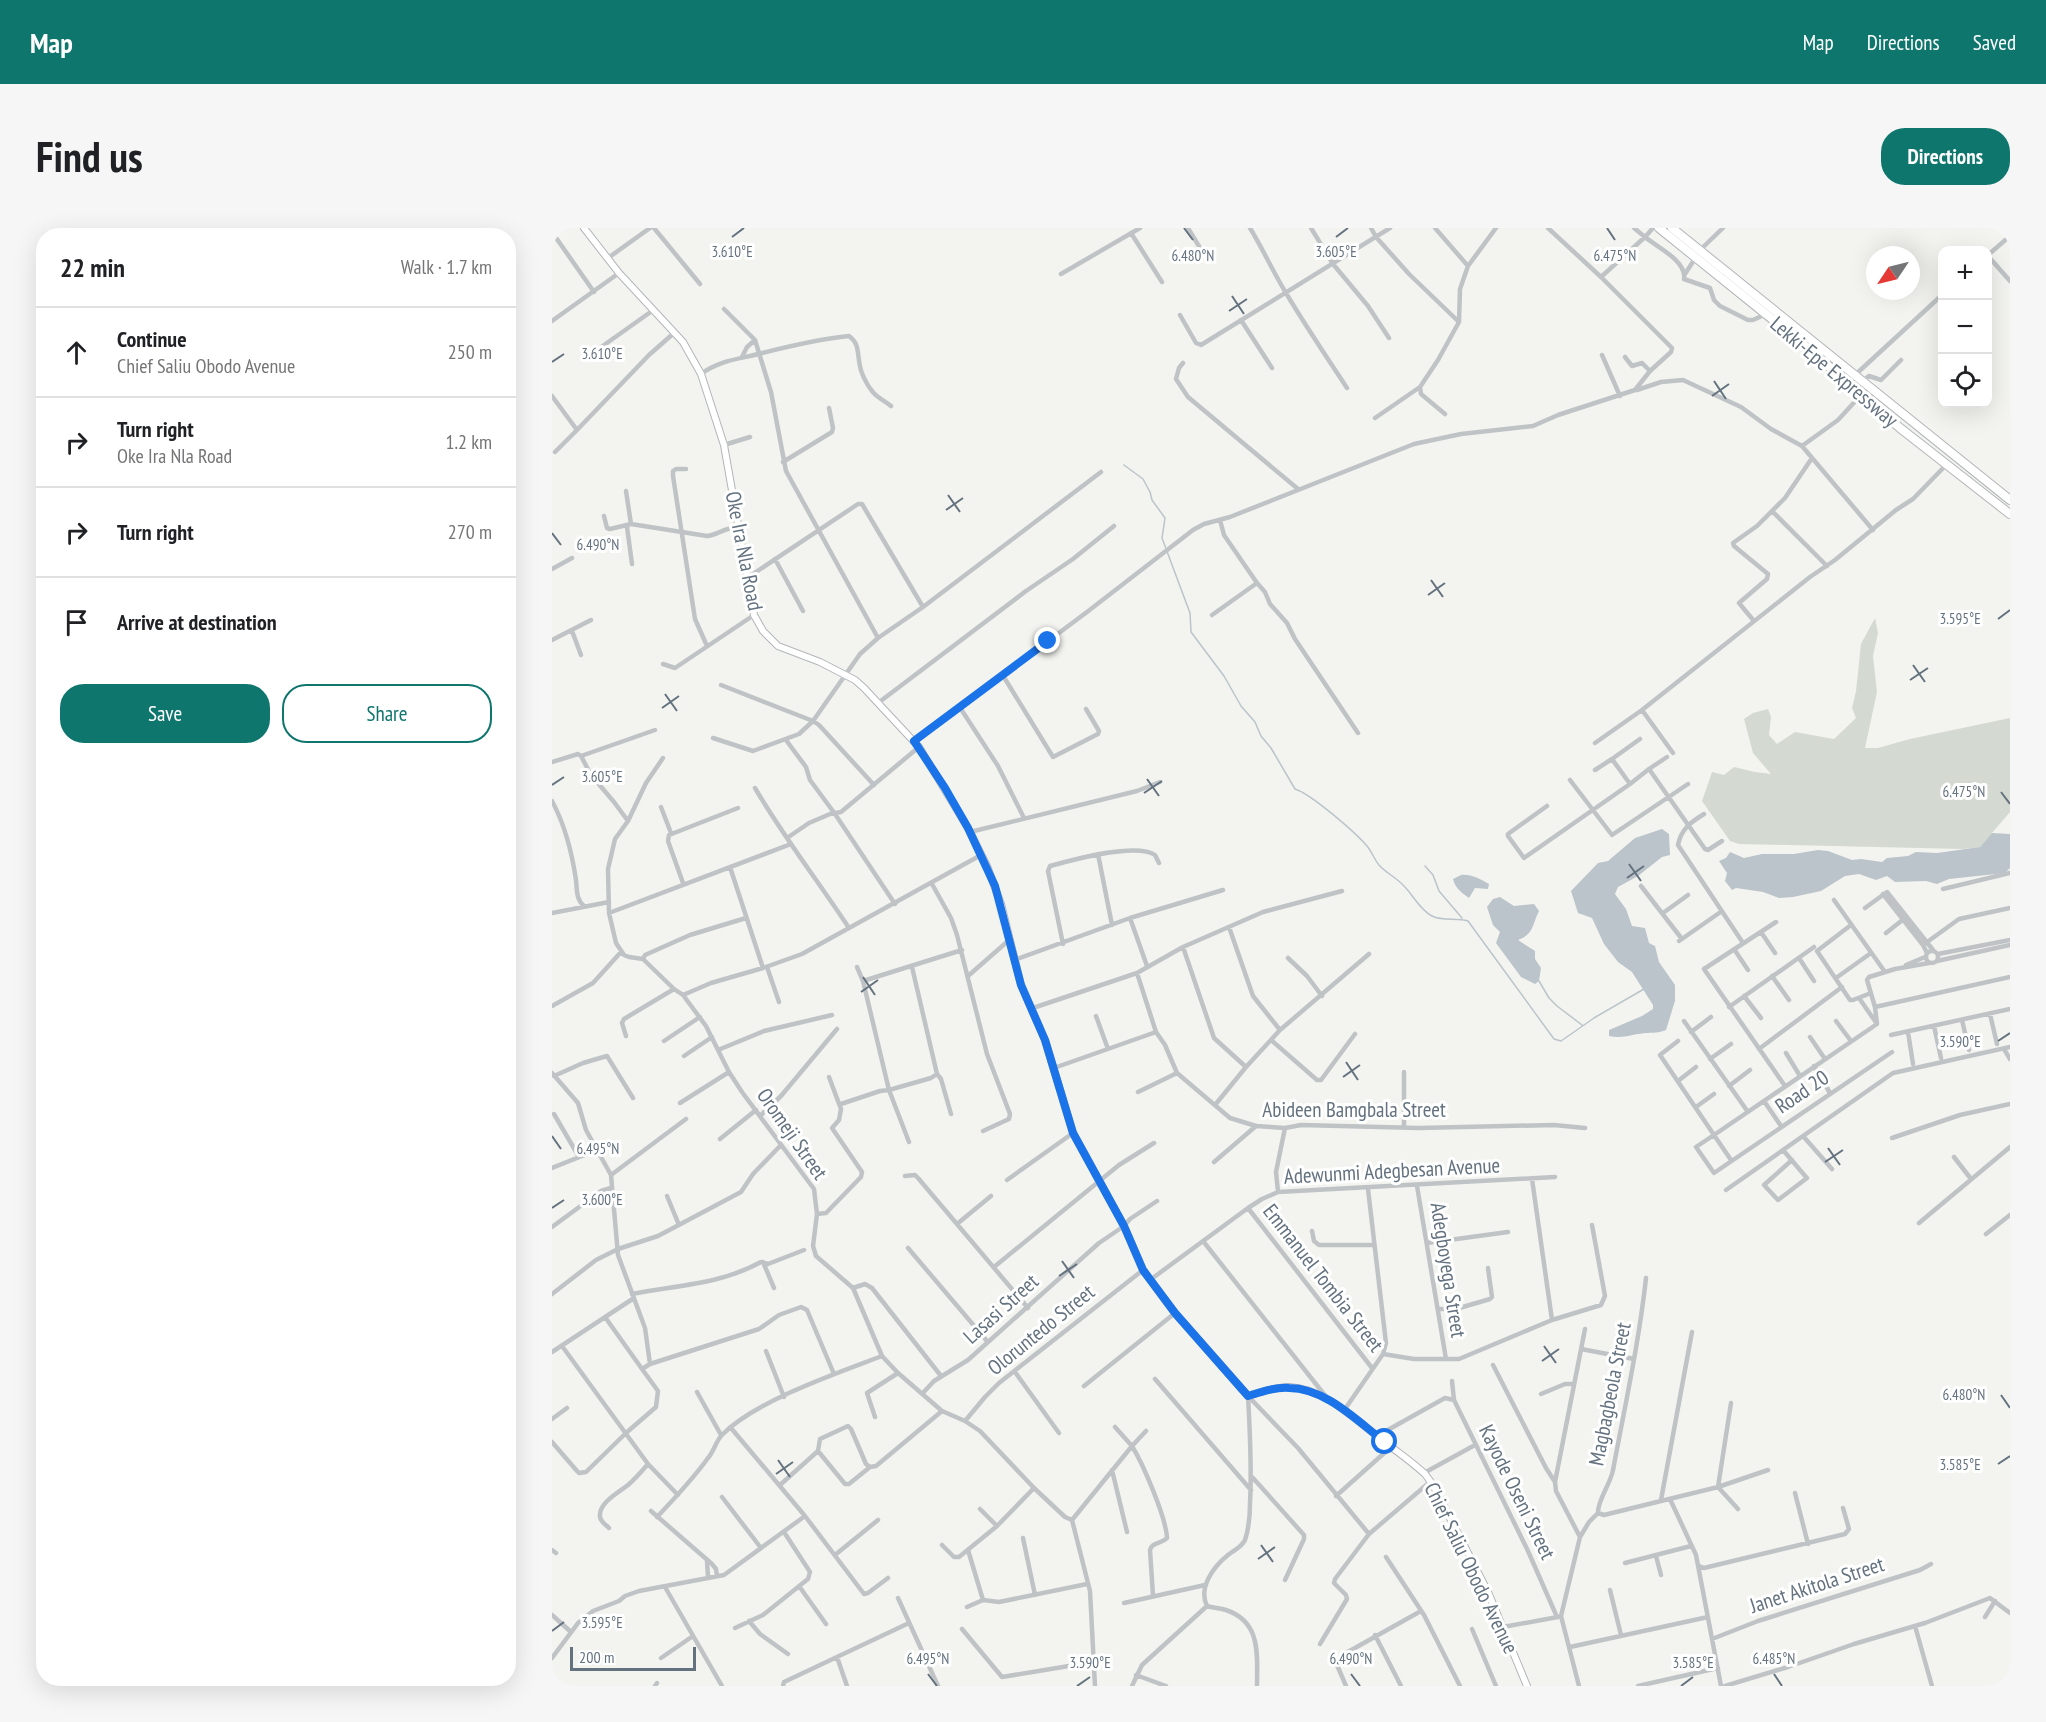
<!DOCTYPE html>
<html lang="en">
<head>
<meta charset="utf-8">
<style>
	:root { --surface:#fff; --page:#f6f6f6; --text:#202124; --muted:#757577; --line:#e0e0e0; --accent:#0f766e }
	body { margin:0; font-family:"PT Sans Narrow",sans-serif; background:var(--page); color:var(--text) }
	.controls { position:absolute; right:18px; top:18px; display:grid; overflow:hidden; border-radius:12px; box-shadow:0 6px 24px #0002 }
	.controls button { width:54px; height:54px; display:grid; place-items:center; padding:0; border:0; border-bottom:2px solid var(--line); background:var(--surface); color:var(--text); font:30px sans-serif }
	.compass { position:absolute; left:1314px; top:18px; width:54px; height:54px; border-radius:50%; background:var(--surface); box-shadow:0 6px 24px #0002; rotate:235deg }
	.scale { position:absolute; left:18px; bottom:15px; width:126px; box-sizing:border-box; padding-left:6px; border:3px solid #64727f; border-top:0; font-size:16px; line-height:21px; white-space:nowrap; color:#64727f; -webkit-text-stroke:4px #fff; paint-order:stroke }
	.stop { position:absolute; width:18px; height:18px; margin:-14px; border:4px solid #1a73e8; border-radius:50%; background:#fff }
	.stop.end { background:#1a73e8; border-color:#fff; box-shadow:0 2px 6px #0008 }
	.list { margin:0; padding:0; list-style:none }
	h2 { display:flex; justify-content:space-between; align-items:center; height:78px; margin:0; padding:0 24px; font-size:26px }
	h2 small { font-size:20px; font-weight:400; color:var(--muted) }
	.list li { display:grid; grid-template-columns:39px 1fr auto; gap:18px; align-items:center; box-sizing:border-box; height:90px; padding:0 24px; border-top:2px solid var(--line) }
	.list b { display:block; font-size:22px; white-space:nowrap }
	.list p { margin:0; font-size:20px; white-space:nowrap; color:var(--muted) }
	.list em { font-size:20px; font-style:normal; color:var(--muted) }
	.actions { display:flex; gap:12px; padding:18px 24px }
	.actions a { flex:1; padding:14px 0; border:2px solid var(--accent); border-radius:24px; text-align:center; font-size:21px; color:var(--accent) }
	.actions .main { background:var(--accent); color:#fff }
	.icon { flex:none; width:33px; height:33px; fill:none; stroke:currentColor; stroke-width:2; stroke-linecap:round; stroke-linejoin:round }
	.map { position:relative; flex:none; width:1458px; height:1458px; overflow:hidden; border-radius:24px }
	header { display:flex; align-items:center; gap:36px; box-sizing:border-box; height:84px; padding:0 30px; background:var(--accent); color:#fff }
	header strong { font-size:28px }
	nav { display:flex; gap:33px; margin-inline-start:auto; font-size:21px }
	.intro { display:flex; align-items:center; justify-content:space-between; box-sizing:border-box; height:144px; padding:0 36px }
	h1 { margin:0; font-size:42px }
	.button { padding:15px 27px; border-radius:24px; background:var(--accent); color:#fff; font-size:21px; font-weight:700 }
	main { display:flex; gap:36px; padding:0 36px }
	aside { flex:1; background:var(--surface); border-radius:24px; box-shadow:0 6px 24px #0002 }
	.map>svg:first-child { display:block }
	.green { fill:#d4dad1 }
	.water { fill:#bac4ca }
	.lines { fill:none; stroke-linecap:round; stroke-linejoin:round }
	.stream { stroke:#bac4ca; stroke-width:1.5 }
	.secondary-casing { stroke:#b2b6ba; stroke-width:8 }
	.highway-casing { stroke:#b2b5b8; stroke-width:10 }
	.street { stroke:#bfc3c6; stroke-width:4.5 }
	.secondary { stroke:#fff; stroke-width:6 }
	.highway { stroke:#fff; stroke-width:8 }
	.route { stroke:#1a73e8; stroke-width:8 }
	.ticks { fill:none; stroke:#64727f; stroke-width:2 }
	.labels { text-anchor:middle; stroke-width:6; stroke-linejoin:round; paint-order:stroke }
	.street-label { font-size:21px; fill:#64727f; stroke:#fff }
	.ticks-label { font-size:15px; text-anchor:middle; fill:#64727f; stroke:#fff; stroke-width:6; stroke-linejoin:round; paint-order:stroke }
</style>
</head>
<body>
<header>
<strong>Map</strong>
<nav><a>Map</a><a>Directions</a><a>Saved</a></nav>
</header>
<div class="intro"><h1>Find us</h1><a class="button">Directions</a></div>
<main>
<aside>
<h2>22 min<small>Walk · 1.7 km</small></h2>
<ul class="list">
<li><svg class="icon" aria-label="ahead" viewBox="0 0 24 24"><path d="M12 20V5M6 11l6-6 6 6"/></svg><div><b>Continue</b><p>Chief Saliu Obodo Avenue</p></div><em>250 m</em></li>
<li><svg class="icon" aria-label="right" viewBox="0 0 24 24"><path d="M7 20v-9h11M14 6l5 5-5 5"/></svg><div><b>Turn right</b><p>Oke Ira Nla Road</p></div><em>1.2 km</em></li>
<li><svg class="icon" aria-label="right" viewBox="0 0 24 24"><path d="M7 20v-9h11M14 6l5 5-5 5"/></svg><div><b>Turn right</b></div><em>270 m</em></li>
<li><svg class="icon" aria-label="arrive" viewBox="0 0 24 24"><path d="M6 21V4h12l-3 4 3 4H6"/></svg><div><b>Arrive at destination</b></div></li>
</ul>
<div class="actions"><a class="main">Save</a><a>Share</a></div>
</aside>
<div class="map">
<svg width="1458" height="1458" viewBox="0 0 1458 1458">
	<rect width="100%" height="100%" fill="#f3f4ef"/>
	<path class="green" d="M1323,390L1326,405L1321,428L1325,464L1313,520H1326L1358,511L1458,490V584L1428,619L1411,621L1187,616L1178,613L1150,573L1160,544L1172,547L1182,539L1203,544L1219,546L1201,525L1192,491L1201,485L1216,481L1219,489L1217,507L1225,516L1243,504L1282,511L1304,490L1300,480L1304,463L1309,416Z"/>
	<path class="water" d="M1110,601L1117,606L1118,627L1110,629L1086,648L1066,659L1063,666L1074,681L1080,698L1093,700L1097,715L1103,718L1107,734L1123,757V773L1114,802C1103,806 1103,804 1094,805C1080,806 1071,811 1057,808V802L1090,788L1101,781V777L1080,744L1066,734L1052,716L1040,690L1026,685L1019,663L1046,635L1056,633L1083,610Z
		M1440,605L1458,606V640L1453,645L1397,651L1385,656L1374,653L1343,654L1335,648L1324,652L1307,646L1293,648L1269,663L1241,669L1227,670L1211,664L1184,660L1180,662L1173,653L1175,645L1167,633L1174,630L1178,624L1192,630L1210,626H1242L1266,622L1276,623L1300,632L1309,631L1330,634L1335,630L1356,628L1364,624L1385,625L1428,619Z
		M909,647C919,646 928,651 937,656L936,661L923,660L917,670C910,665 903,660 901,651Z
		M948,669L962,678L982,676L987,683C980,697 982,706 966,712L983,723V731L989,740L987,753L983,756L969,749L944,715L948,704L941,697L935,679L941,671Z"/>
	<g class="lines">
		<path class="stream" d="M572,237L591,251L598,264L600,272L613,290L610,310L638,385L639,404L672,448L689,478L703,494L709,508L719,520L743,561C759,566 803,604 815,618C820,624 822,631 827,637C834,645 845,650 852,658C861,667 868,682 880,688C892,694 904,689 916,693L1002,811L1009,813L1042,790L1092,761
			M873,638L881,647L887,663L910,690
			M987,753L997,770L1005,778L1030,797"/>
		<g class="secondary-casing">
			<path id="secondary" d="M32,0L67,45L131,114L149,146L172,217L202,387L211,403L226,418L268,434L303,452L312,460L367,519L416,600L435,638L449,676L469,757L493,812L521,905L572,998L591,1042L623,1085L696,1168C709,1164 723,1159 737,1159C770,1160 801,1189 825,1208C841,1221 858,1232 873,1246L881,1257L936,1364L975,1458"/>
		</g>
		<g class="highway-casing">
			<path id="highway" d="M1107,0L1251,116L1348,200L1458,286
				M1120,0L1458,272"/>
		</g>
		<path class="street" d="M102,0L148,56
			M636,0L648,20
			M698,0C711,21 721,44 734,65C753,97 774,128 795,160
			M759,0L781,36L816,78L837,110
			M819,0L824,9L857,46L907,94
			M883,0L916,38
			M996,0L1049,49
			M1082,0L1093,9L1101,0
			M0,4L42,64
			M579,5L610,54
			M1147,23L1171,0
			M1436,27L1458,8
			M1436,28L1458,53
			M56,30L98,0
			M509,46L588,0
			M1133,46L1144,29
			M172,81L203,112L219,164L234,243L326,410
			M628,87L644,115L649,117L838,0
			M689,92L720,140
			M0,93L67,45
			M38,127L100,83
			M1050,127L1068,168
			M190,129L195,119L203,112
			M1073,129L1080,138L1090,135L1098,143
			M631,135L627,140L624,151L636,169L746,261
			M149,146C167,132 189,131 210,125C238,118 267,111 297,108C308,116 305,126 308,138C309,145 315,157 320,163C324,169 333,173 339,178
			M1303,147L1390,67
			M1311,153L1317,148L1329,152L1349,132
			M1085,162L1109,154L1131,152L1189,179L1219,201L1250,218L1321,302
			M0,168L25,202L3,224
			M893,186L869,166L868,159L886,132L907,94L908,61L916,38L944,0
			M823,190L868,159
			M25,202L97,127L122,105
			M172,217L198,209
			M1250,218L1286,192L1309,167
			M231,234L280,204L281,200L277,180
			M134,241H124L121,243V248L143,391L155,418
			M74,263L79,296
			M1220,283L1275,338
			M52,288L55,300L58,301L79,296L155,308C166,307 175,298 186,300
			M668,292L672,307L705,355L713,364L718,376L735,395L743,411L806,505
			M76,297L75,299L80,336
			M223,331L251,383
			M0,341L20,330
			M195,350L306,276H310L371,379
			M660,387L705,355
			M1202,393L1187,375L1215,351L1216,346L1182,318L1181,315L1205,298L1233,270L1260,230
			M20,403L29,427
			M0,412L39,392
			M111,436L123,440L202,387
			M450,446L501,529L546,506L547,503L534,481
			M169,457L261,493L267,497L322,557
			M326,475L474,363L521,331L562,298
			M407,478L446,538L472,590
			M1090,482L1121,525
			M161,510L201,523L247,506L261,493L308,426L326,410L371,379L549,244
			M1088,511L1060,531L1078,556L1097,541L1153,621L1156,622L1170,613
			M234,512L254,539L258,552L283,586L343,676
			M362,513L535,384L641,302L652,296L678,289L862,216L909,206L981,198L1006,187L1083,162L1098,143L1119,124L1120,120L1049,49L1093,9C1105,19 1135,33 1132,51L1158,60L1162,72L1168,78L1196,92H1201L1214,86
			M1043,515L1090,482L1258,349L1283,332L1344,282L1361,271L1395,236
			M29,528L39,547L62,574L76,593
			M111,530L94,555L76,593L63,611L56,641L57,685L64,715L72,727L77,729L91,731L122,761L131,767L154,798L177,844L190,864L262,961L265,986L261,1018L264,1028L301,1060L330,1128L346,1145L390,1183L413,1193L428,1203L482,1260L513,1289L520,1292
			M0,534L26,526L29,528L103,502
			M1097,541L1115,529
			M1043,542L1060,531
			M1018,552L1060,607L1136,556
			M203,560C231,608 266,653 297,700
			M0,573C13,597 20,625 24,652C25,661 24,672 32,678
			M995,578L956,606V608L972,630L1078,556
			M109,579L119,605
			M1152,586C1139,594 1129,601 1126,617L1191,715
			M418,604L585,563L608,554
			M235,610L257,595L278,586L289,584L367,519
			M546,626L560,697
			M178,639L211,740
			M131,655L116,613L117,607L186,580
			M380,656L399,690L405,707L435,826L458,886L457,891L431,903
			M1089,658L1130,711
			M1391,661L1458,645
			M1331,666L1371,717L1375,725
			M1282,672L1333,744
			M1313,680L1335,664L1381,722
			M0,685L57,674
			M57,685L239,616
			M1111,685L1136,667
			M578,690L595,738
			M1224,694L1152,741L1233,858
			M1299,697L1265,723L1298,772H1301L1319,765
			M677,699L701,768L728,802
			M1209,704L1223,725
			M1334,705L1353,690
			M1127,713L1170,683
			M511,716L496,643L498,638C520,632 584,614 603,627L607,635
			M1371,717L1407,691L1458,680
			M631,719L662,810L694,839
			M1182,721L1196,742
			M1374 729a6 6 0 1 1 12 0a6 6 0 1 1-12 0Z
			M1386,726L1458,712
			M736,730L755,748L770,768
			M1247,730L1262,753
			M91,731L93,727L138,707L194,690
			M462,732L578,690L671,662
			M1385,733L1458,717
			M1354,737L1373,729
			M215,739L227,774
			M305,739L311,753L337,862L379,850L385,846L360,739
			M585,745L604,804L613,817L625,845L678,890L704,898L733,900L749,897L867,900L1002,897L1033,900
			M416,748L456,713
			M1220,748L1237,772
			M1284,750L1319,725
			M311,753L410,722
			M131,767L159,755L211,740L250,726L429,627
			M1192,768L1209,790
			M1307,770L1323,793
			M0,778L41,755L69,724
			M1177,779L1262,719
			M1323,779L1315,752L1317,749L1343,741L1377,735
			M478,781L585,745L631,719L711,684L790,663
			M1438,786L1445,816
			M544,788L556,821
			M1410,792L1417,822
			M1132,793L1196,884
			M1284,793L1299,813
			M1382,798L1389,830
			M1139,804L1159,789
			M1356,804L1361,836
			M1339,807L1458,781
			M74,808L70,795L72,791L122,761
			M1258,809L1273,831
			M719,812L765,852H769L803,806
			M112,813L148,789
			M1126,813L1108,827L1162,907L1144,919L1162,945L1340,824
			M1207,821L1290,759
			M1452,821L1458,831
			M166,822L212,803L280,787
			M1234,825L1248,848
			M132,828L160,809
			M1158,831L1179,816
			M1262,838L1278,865
			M502,840L604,804
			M852,844V899
			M0,845L26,875L34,902L59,947L66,1027L93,1100L98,1136
			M385,846L389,851L399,886
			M2,848L31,835L55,828L81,870
			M1126,853L1144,839
			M1177,858L1198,842
			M586,864L625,845
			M1212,873L1229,898
			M128,875L177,844
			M289,876L328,863L337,862L357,914
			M663,877L694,839L728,802L817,726
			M1144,879L1162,866
			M2,886L27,929
			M208,888L229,868L285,801
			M1251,908L1280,941
			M1340,910L1408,887L1458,876
			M168,911L204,882
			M1231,922L1254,949L1255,950L1226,972L1212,957L1240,932
			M1402,929L1419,951
			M1179,932L1162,907L1325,796L1323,779L1458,749
			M662,934L704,898
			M0,940L45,922
			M59,947L134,891
			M353,948L363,947L366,950L476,1080
			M980,951L1000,1092
			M455,952L521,905
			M865,958L894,1131
			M1174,962L1341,845L1458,819
			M726,964L724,944L733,900
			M115,968L127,997
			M696,980L820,1140
			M265,986L274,985L309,949L310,944L280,900L287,892L289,881L277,849
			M1367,995L1458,919
			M405,996L439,968
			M0,999L49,963L59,960
			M760,1003L762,1013L767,1017H822
			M1434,1006L1458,987
			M651,1013L775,1170
			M875,1015L956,1004
			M356,1020L435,1113
			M211,1034L222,1060
			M442,1039L567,937L602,915
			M598,1052L696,980L710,971L726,964L1003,949
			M301,1060L313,1056L320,1060L389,1148
			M0,1066L44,1032L66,1021L106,1008L189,964L201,946L228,918
			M80,1066C125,1057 167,1057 209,1034L216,1036L252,1022
			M887,1081H904L938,1071L940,1069L936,1040
			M53,1089L90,1141
			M10,1118L96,1236L126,1267
			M1029,1121L1082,1131
			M214,1123L232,1169
			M0,1124L82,1070
			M831,1126L862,1131H907L1000,1092L1049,1077L1053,1068L1040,997
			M941,1137L994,1240L1003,1254
			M463,1144L507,1205
			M603,1151L699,1262
			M900,1153L902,1172L976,1323L1005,1389
			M532,1158L623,1085
			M145,1164L169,1207
			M370,1166L382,1153L416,1132L547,1015L572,998L578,991L605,973
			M989,1166L1013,1156H1021
			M696,1168L746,1220L817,1306
			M1179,1175L1166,1259L1186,1281
			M793,1181L831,1126L834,1115L816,961
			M323,1189L315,1165L346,1145
			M0,1191L15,1180
			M413,1193L433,1169L447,1155L591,1042
			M563,1199L580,1218L594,1203
			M179,1200L253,1288L312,1366L316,1365L336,1350
			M825,1208L893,1170L902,1172
			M0,1214L25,1243L27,1245L34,1244L74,1205L104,1179L106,1163L90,1141L98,1136L207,1101L227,1087L249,1079L255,1082L282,1146
			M266,1223L293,1256H297L318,1239L324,1238L390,1183
			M560,1242L575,1304
			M872,1245L923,1217
			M701,1250L752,1307V1311L733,1352
			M228,1257L266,1223L268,1211L296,1198L299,1201L314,1236L318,1239
			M1243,1265L1256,1316
			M784,1268L839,1219
			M170,1269L209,1320
			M1118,1271L1144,1327L1169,1458
			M1109,1272L1140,1104
			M428,1281L445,1298
			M99,1283L160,1336L164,1341L165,1348
			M1046,1285C1045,1273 1059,1255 1061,1242C1073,1178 1087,1114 1094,1050
			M1046,1285L1052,1287L1166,1259L1216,1242
			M105,1289C123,1270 141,1251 156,1230C162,1223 164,1213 170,1207C203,1173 285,1145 330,1128
			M520,1292L580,1218C591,1236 614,1289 615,1310C609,1316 600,1314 598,1322L601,1368
			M520,1292L538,1363L543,1458
			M57,1300C54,1297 49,1294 48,1289C46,1275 67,1264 76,1257C83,1251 90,1243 96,1236
			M1028,1309L1004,1263L1003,1254L1033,1101
			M471,1310L483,1367
			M390,1317L402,1329H407L445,1298L482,1260
			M0,1322L4,1325
			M416,1322L431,1372
			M283,1327L326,1292
			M1104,1328L1109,1347
			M834,1329L872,1387L908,1458
			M155,1333L156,1349
			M1073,1335L1139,1318
			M1146,1338L1152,1340L1293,1306L1297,1301L1291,1280
			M247,1358L274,1396
			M113,1359L170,1458
			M1058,1362L1069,1407
			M346,1370L386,1458
			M572,1375L653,1357
			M655,1378C646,1360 661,1339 676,1327C682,1322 689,1320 693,1312C697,1300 698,1287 698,1275C700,1239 698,1204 696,1168
			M655,1378C661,1380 668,1380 674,1382C710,1394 705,1428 705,1458
			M415,1379L431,1372L447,1374L535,1356
			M0,1387L19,1404
			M1433,1389L1443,1373
			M197,1393L208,1406L236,1426
			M1363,1398L1380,1458
			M951,1399L1006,1389
			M183,1400L211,1387L256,1351L258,1344L232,1304
			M410,1401L450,1449L541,1434
			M920,1401L944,1458
			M823,1407L849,1458
			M1160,1411L1206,1393L1368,1342L1379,1336
			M768,1416L795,1371L794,1367L782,1355L783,1351L817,1306L879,1253
			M1018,1419L1156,1389
			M285,1429L295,1458
			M0,1430L26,1395L41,1383L67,1373L73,1368L87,1363L172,1347L253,1288
			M109,1430L141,1408
			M584,1447L614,1458
			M1457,1448L1458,1446
			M103,1458L105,1455
			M231,1458L232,1454L357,1395
			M580,1458L590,1437L655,1378
			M794,1458L785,1437L794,1425L869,1383
			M1027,1458L1009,1388L1028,1309L1037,1294L1046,1285
			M1086,1458L1166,1440
			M1173,1458L1236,1439L1302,1416L1373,1395L1438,1370L1458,1385"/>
		<use href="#secondary" class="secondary"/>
		<use href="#highway" class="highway"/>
	</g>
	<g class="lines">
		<path class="route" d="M496,413L362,513L393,560L416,600L443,658L469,757L493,812L521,905L572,998L591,1042L623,1085L696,1168C709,1164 723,1159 737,1160C774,1160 806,1194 833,1214"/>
	</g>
	<path class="ticks" d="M632,0L641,12M1055,0L1063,12M180,9L192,0M784,9L796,0M680,68L692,86M677,83L695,71M0,134L12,126M1162,153L1174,171M1160,168L1177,156M396,267L408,284M394,282L411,270M0,305L9,317M879,352L891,369M876,367L893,355M1446,391L1458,382M1361,437L1373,454M1358,452L1376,440M113,466L125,483M110,480L127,468M595,551L607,568M0,557L12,549M1449,564L1458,576M592,565L610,553M1077,636L1089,653M1075,650L1092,638M311,749L323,767M309,764L326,752M1446,813L1458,805M794,834L806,852M791,849L808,837M0,908L9,921M1276,920L1288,937M1273,934L1291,922M0,980L12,972M510,1033L522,1050M507,1048L525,1036M992,1118L1004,1135M990,1133L1007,1121M1449,1167L1458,1180M226,1232L238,1249M1446,1236L1458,1228M224,1246L241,1234M709,1317L721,1334M706,1331L723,1319M0,1403L12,1394M376,1446L385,1458M799,1446L808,1458M1222,1446L1230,1458M525,1458L538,1449M1129,1458L1141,1449"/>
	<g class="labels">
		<g class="street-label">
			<text transform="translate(1282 144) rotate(40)" y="7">Lekki-Epe Expressway</text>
			<text transform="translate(192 323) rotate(79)" y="7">Oke Ira Nla Road</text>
			<text transform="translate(1250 864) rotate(-34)" y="7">Road 20</text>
			<text x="802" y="889">Abideen Bamgbala Street</text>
			<text transform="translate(240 906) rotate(55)" y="7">Oromeji Street</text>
			<text transform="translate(840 943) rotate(-3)" y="7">Adewunmi Adegbesan Avenue</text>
			<text transform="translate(896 1042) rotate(81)" y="7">Adegboyega Street</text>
			<text transform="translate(771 1050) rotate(52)" y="7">Emmanuel Tombia Street</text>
			<text transform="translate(449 1081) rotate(-42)" y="7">Lasasi Street</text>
			<text transform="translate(489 1102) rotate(-39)" y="7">Oloruntedo Street</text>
			<text transform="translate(1058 1166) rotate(-79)" y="7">Magbagbeola Street</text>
			<text transform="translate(965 1264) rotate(64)" y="7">Kayode Oseni Street</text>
			<text transform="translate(919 1340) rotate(64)" y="7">Chief Saliu Obodo Avenue</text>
			<text transform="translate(1265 1357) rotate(-18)" y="7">Janet Akitola Street</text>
		</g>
	</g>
	<g class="ticks-label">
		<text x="180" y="29">3.610°E</text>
		<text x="784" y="29">3.605°E</text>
		<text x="1063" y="33">6.475°N</text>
		<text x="641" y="33">6.480°N</text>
		<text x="50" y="131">3.610°E</text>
		<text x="46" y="322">6.490°N</text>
		<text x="1408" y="396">3.595°E</text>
		<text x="50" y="554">3.605°E</text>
		<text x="1412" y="569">6.475°N</text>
		<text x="1408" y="819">3.590°E</text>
		<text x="46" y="926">6.495°N</text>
		<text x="50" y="977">3.600°E</text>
		<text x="1412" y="1172">6.480°N</text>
		<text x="1408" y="1242">3.585°E</text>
		<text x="50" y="1400">3.595°E</text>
		<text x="376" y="1436">6.495°N</text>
		<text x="799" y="1436">6.490°N</text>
		<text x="1222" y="1436">6.485°N</text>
		<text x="538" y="1440">3.590°E</text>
		<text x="1141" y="1440">3.585°E</text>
	</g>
</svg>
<div class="controls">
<button>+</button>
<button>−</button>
<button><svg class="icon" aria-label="locate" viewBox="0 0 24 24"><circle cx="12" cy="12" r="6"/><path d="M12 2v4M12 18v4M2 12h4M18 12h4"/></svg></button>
</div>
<svg class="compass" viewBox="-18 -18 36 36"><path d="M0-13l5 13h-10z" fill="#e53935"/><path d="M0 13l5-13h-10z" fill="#757577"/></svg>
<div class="scale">200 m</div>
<div class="stop" style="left:833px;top:1214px"></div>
<div class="stop end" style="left:496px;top:413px"></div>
</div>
</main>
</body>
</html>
